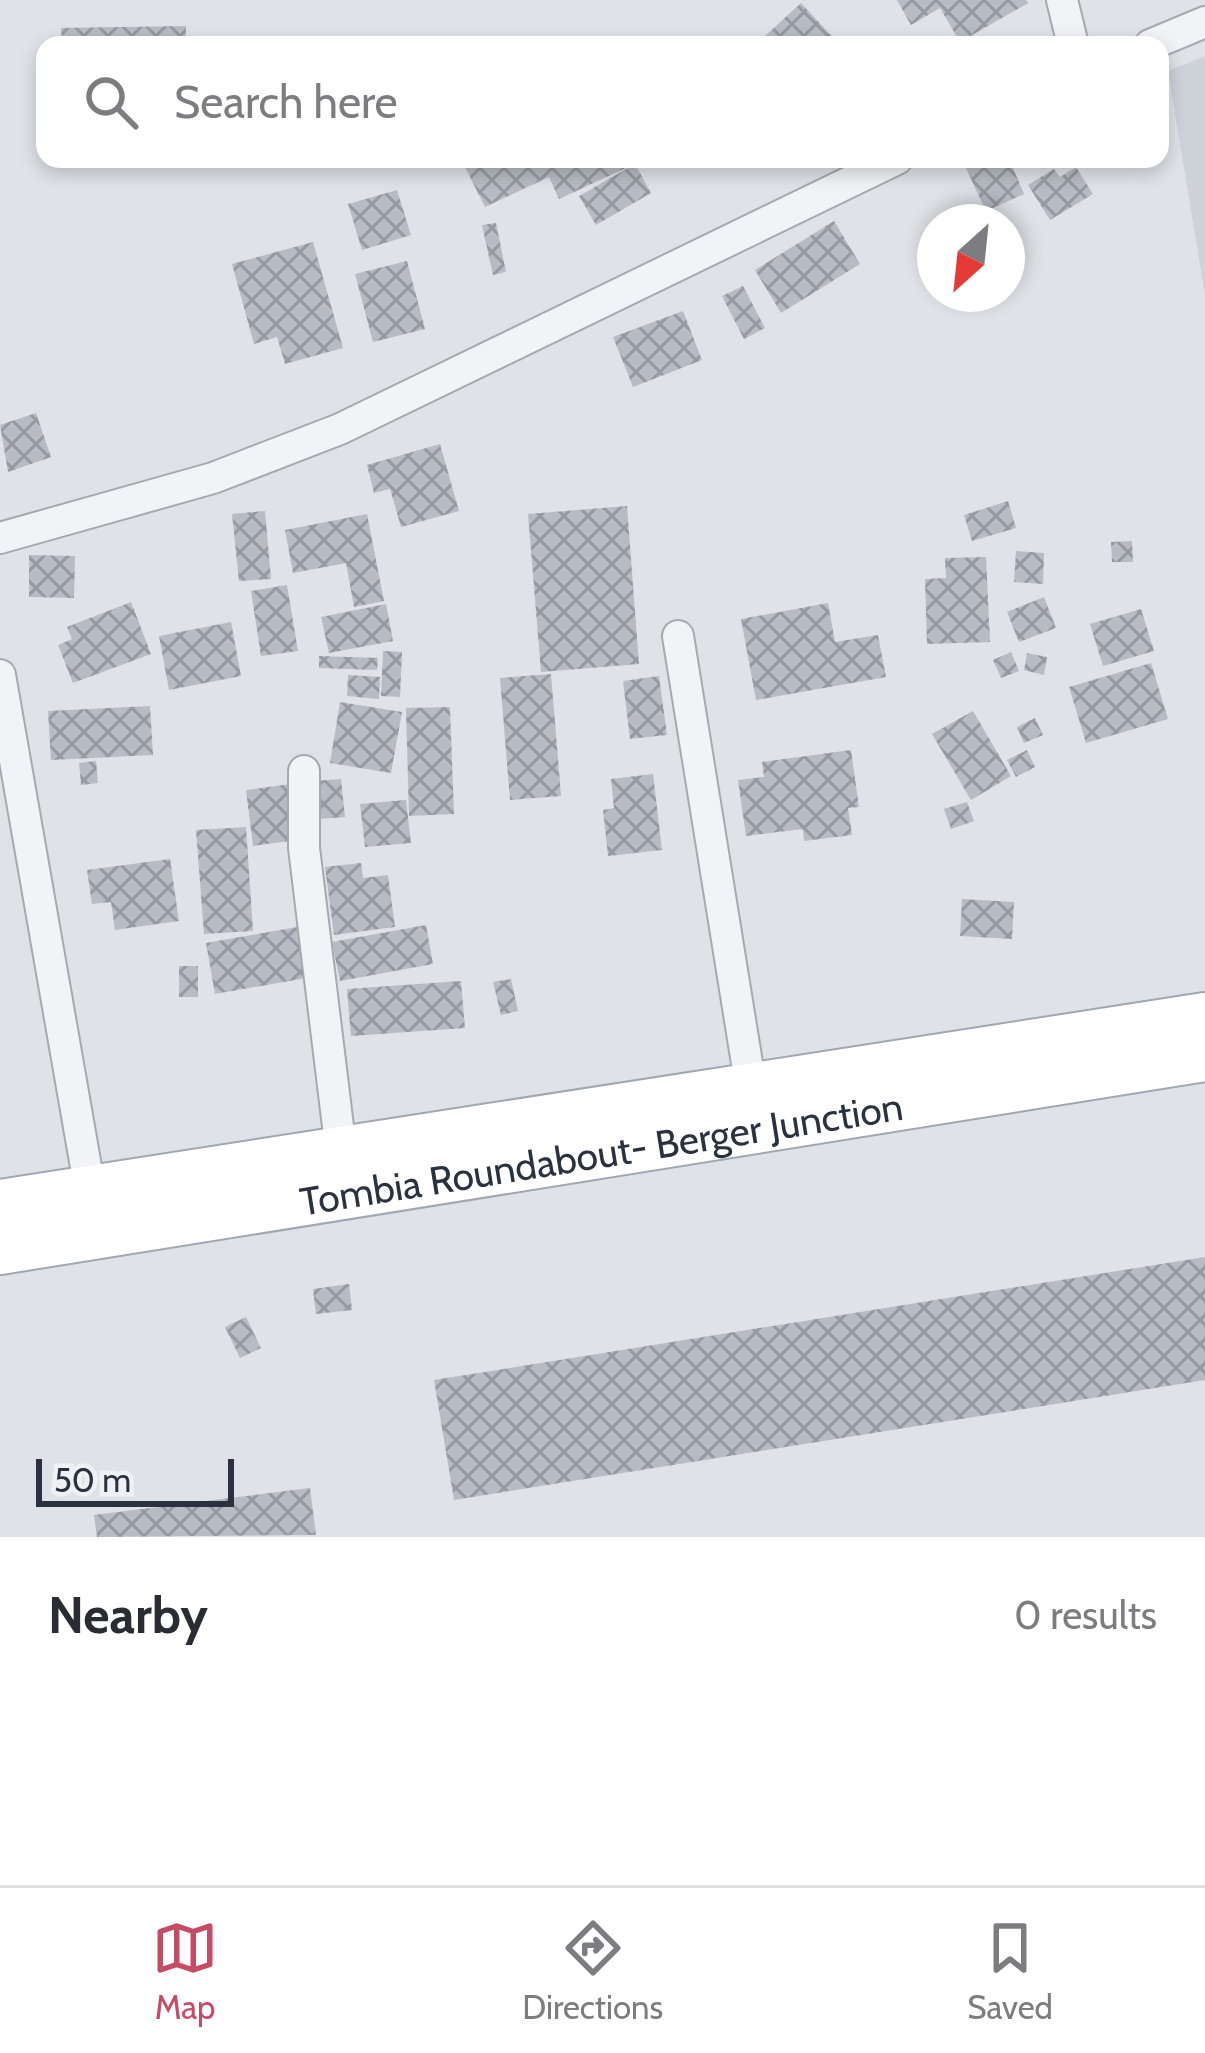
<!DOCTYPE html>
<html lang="en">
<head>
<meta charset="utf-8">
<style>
	:root { --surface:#fff; --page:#f2f2f3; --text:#2b2b33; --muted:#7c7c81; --line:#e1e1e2; --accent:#c54c64 }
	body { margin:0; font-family:Cabin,sans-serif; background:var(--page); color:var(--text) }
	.compass { position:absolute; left:917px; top:204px; width:108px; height:108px; border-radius:50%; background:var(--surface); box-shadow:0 6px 18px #0003; rotate:207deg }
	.scale { position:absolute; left:36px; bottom:30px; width:198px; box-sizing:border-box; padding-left:12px; border:6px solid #29323e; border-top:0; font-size:33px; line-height:42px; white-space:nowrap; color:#29323e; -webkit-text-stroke:9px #eff2f5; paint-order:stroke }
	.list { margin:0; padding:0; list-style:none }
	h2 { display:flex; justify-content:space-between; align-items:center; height:156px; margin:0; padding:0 48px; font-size:51px }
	h2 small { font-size:39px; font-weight:400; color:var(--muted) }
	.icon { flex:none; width:66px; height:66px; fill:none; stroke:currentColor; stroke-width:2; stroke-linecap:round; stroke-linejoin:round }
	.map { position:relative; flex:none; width:1205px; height:1537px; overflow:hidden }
	.search { position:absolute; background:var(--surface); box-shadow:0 6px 18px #0003; left:36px; right:36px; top:36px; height:132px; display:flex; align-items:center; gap:30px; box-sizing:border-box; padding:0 42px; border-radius:24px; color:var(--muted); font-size:45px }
	.sheet { height:348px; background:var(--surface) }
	nav { display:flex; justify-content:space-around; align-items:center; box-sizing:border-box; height:168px; border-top:3px solid var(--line); background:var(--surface); font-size:33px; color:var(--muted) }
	nav a { display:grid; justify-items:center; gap:6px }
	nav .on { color:var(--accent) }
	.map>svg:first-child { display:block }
	.built { fill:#ced2d9 }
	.building { fill:url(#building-cross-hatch) }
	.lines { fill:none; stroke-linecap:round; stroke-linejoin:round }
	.street-casing { stroke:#a5aab1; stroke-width:34 }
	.primary-casing { stroke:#9fa8b2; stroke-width:52 }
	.street { stroke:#f2f3f6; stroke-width:30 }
	.primary { stroke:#fff; stroke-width:48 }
	.labels { text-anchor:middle; stroke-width:9; stroke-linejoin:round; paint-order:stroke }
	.street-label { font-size:39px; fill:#29323e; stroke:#eff2f5 }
</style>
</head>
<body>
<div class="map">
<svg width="1205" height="1537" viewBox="0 0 1205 1537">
	<defs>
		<pattern id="building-cross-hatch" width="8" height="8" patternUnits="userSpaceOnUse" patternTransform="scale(3)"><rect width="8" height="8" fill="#b7bcc4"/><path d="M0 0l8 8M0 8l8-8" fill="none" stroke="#9599a1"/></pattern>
	</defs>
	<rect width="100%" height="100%" fill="#dfe3e7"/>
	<path class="built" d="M1205,56V295L1168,71Z"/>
	<path class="building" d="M897,0H1026L1028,3L960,42L940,8L911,25Z
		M801,3L840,45H773L765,36Z
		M186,26V45H62L61,28Z
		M477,159H622L626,168L559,199L549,177L485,207L464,165Z
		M969,159H1009L1024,194L986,211L963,162Z
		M635,164L651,193L596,225L579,196Z
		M1076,167L1093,194L1050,220L1028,185L1054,169L1060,177Z
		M397,190L411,235L362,250L348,204Z
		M834,221L860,264L781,313L755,270Z
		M496,223L506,272L493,275L482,225Z
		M313,242L343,348L285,364L277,337L254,344L232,264Z
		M407,261L425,329L373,342L355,274Z
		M743,286L765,328L744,339L722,296Z
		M683,311L702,360L633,387L613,337Z
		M36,413L51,457L8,472L0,425Z
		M440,444L459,511L401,527L390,489L374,493L367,465Z
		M1008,501L1016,528L972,541L964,515Z
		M627,506L639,664L541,672L528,514Z
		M265,511L271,579L239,581L232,514Z
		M367,514L384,601L354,607L346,563L293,573L285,530Z
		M1132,541L1133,562H1112L1111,542Z
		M1016,551L1044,553L1043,584L1014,582Z
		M29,555L75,556L74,598L29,597Z
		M986,557L990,642L927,644L925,579L946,578L945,558Z
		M287,585L298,651L261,656L251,591Z
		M1044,597L1056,628L1019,642L1007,612Z
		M131,602L151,654L73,683L58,645L72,639L67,627Z
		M828,603L835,642L878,635L886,677L756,700L741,619Z
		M386,604L393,641L329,653L321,617Z
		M1141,609L1154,651L1103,666L1090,624Z
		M231,622L241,676L169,690L159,636Z
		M383,651L402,652L400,697L381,696Z
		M1011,652L1019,671L1001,678L993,660Z
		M1027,653L1047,657L1044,675L1024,670Z
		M319,656L378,658L377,670L319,668Z
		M1151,663L1168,719L1086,743L1069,687Z
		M551,674L561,796L510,800L500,678Z
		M348,675L380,677L379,699L347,696Z
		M659,676L667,735L630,739L623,681Z
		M340,702L402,712L391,773L330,763Z
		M150,706L153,755L51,760L48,711Z
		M450,707L454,814L409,816L406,708Z
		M973,711L1011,776L971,800L932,734Z
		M1035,718L1043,735L1024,743L1017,727Z
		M851,750L859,807L848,808L852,835L804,841L803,829L746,836L738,780L764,777L762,762Z
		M1027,750L1035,767L1016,777L1007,760Z
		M96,761L98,783L81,785L79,763Z
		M653,774L662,850L608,856L603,810L614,808L611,779Z
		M341,779L345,817L318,819L314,781Z
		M290,784L297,840L253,846L246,790Z
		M406,800L411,843L365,847L360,804Z
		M967,802L974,821L951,829L944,809Z
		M246,827L253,931L204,934L196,830Z
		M170,859L179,921L115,930L111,902L92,904L87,870Z
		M361,863L363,878L388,875L395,927L334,935L325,867Z
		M962,899L1014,902L1012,939L960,936Z
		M426,925L433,964L340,981L332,942Z
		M303,926L312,977L215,994L206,943Z
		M179,966H198V997H179Z
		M511,979L518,1011L501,1015L493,982Z
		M461,981L465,1028L351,1036L347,989Z
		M1205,1257V1380L454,1500L434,1380Z
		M349,1284L352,1310L316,1314L313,1289Z
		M246,1317L261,1348L240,1358L225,1327Z
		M310,1488L316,1535L97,1537L94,1515Z"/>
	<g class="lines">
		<g class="street-casing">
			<path id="street" d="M1062,0L1073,45
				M1150,45L1205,22
				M0,538L213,478L340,429L897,159
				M678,636L751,1088
				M0,675L93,1207
				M304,771V848L341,1151"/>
		</g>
		<g class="primary-casing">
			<g id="primary">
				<path d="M0,1204L1205,1017"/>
				<path id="s1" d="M0,1250L1205,1057"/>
			</g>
		</g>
		<use href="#street" class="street"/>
		<use href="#primary" class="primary"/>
	</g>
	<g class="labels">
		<g class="street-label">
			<text dy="14" stroke="none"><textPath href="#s1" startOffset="609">Tombia Roundabout- Berger Junction</textPath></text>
		</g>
	</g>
</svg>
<svg class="compass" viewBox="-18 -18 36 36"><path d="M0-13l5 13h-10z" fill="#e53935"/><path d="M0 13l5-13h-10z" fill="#7c7c81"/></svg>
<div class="scale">50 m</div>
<div class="search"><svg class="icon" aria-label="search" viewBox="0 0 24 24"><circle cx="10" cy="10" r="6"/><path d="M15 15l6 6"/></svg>Search here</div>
</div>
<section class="sheet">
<h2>Nearby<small>0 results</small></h2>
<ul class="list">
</ul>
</section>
<nav>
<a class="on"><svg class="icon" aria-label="map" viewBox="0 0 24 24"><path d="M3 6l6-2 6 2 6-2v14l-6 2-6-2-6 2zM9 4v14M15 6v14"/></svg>Map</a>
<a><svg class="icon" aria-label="directions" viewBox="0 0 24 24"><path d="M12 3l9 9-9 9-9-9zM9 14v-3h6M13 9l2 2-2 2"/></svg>Directions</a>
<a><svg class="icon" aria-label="saved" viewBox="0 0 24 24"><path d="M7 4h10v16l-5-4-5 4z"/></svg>Saved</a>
</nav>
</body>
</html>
